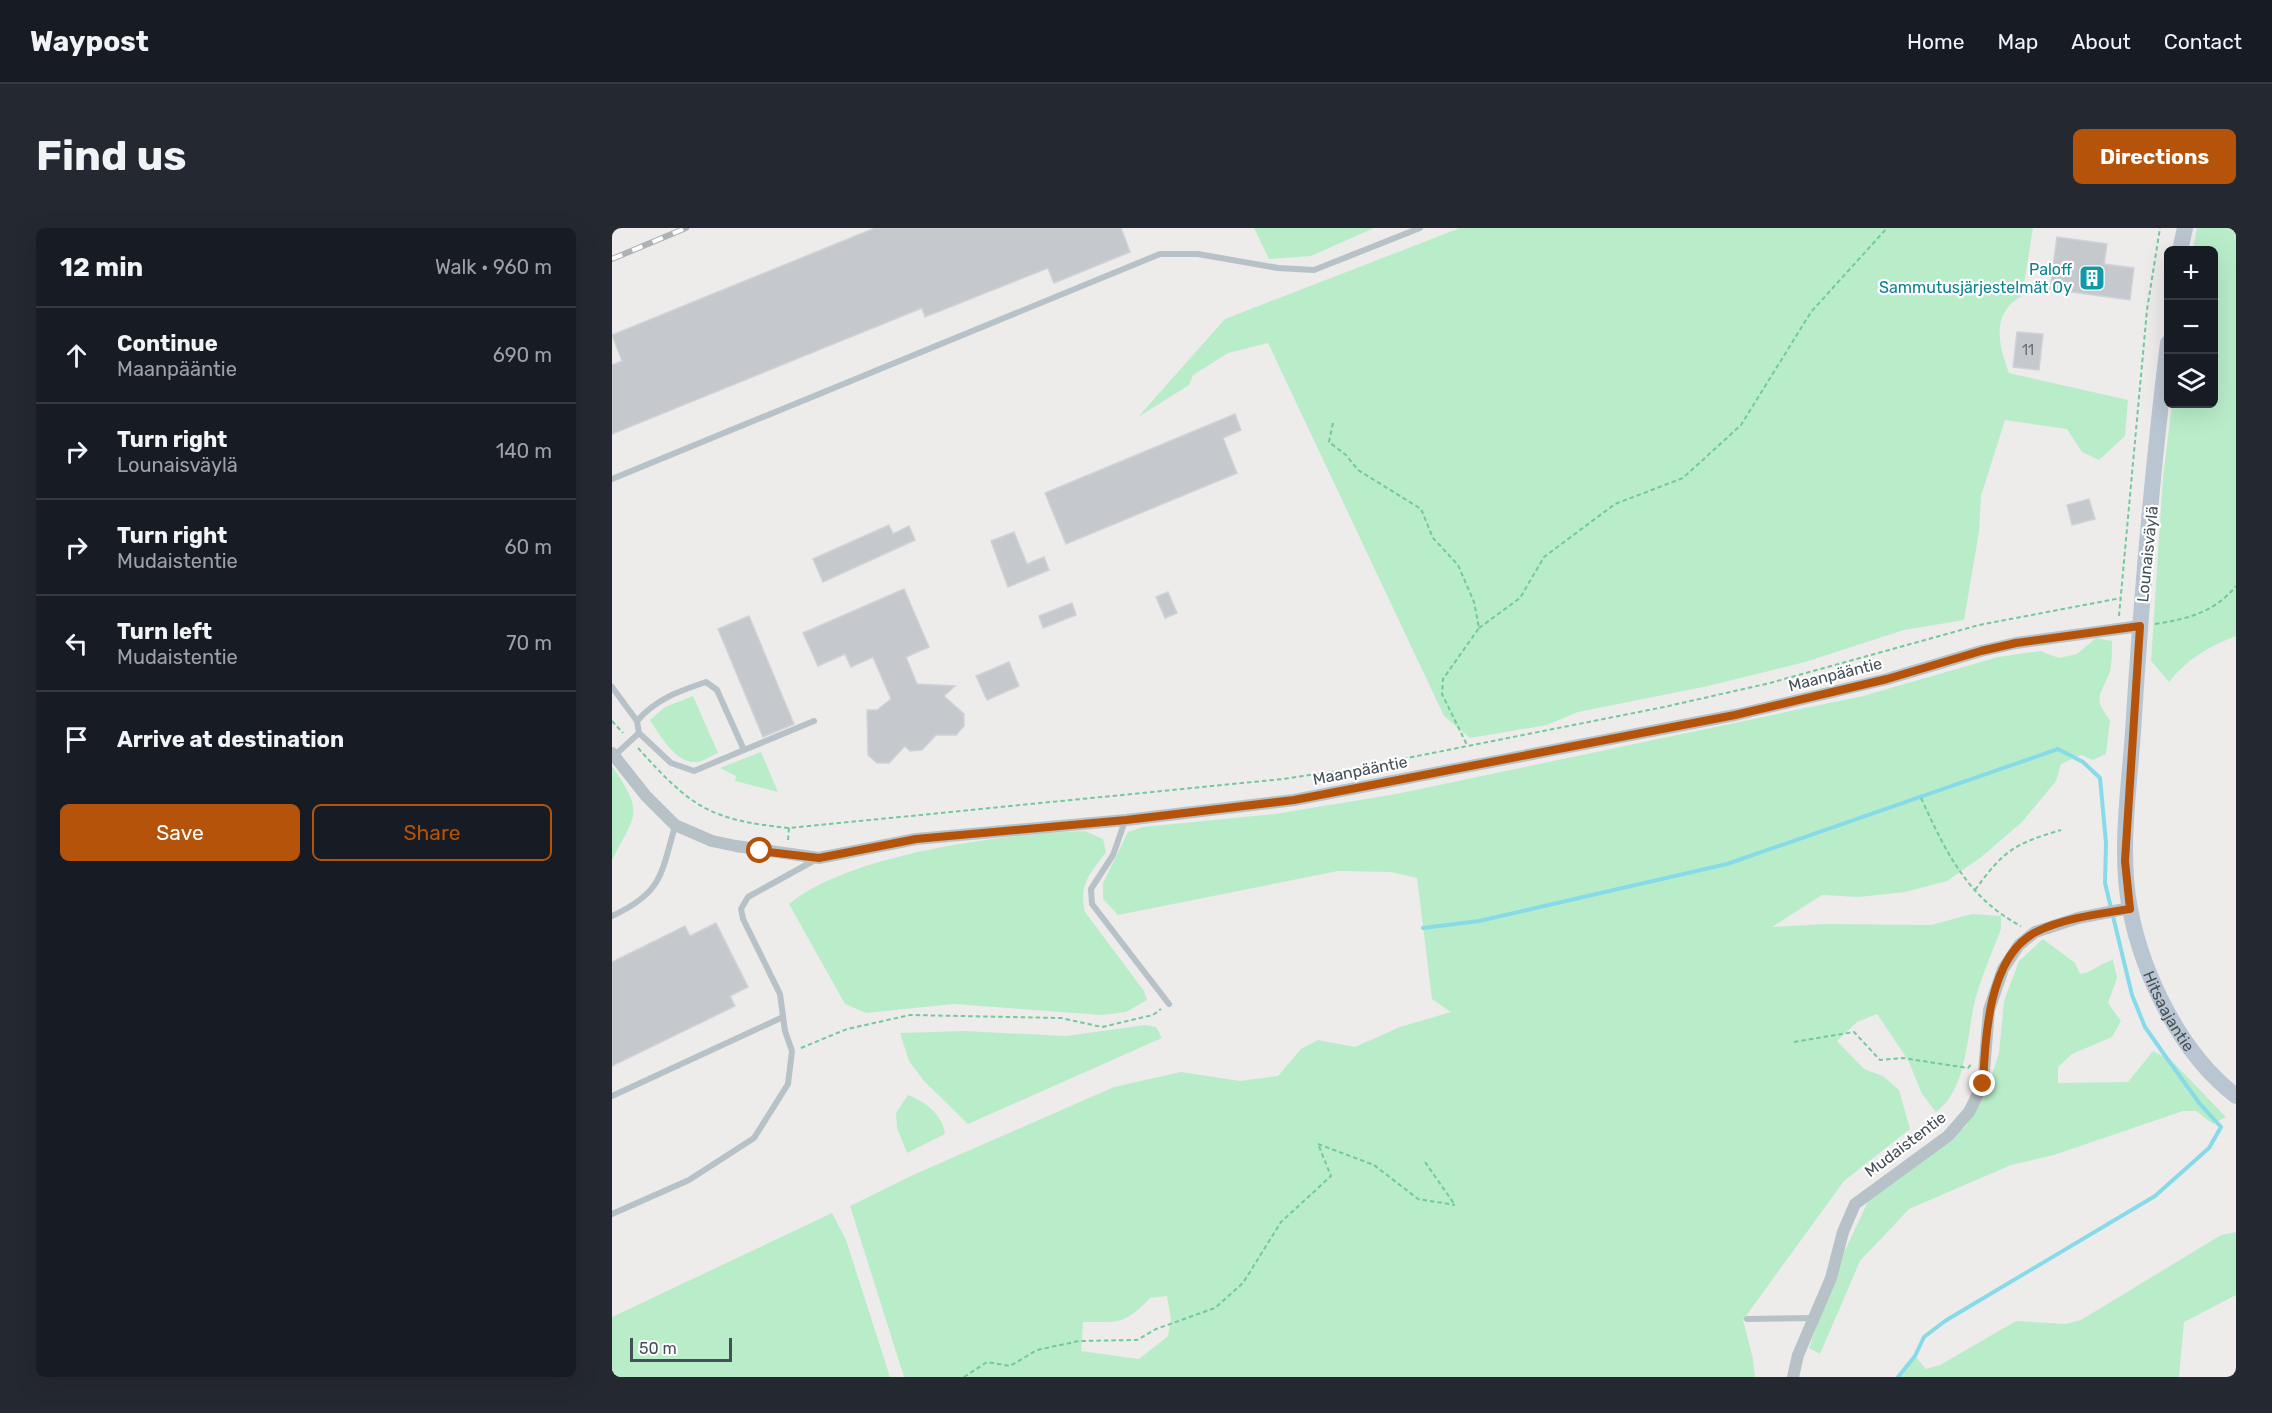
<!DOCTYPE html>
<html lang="en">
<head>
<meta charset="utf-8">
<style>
	:root { --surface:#171b24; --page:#242831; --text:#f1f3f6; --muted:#9ea1a6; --line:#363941; --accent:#b45309 }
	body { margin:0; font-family:Rubik,sans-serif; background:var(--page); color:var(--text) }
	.controls { position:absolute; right:18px; top:18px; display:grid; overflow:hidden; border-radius:9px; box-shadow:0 6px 24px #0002 }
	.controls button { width:54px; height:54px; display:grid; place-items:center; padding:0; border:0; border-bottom:2px solid var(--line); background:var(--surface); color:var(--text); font:30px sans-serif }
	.scale { position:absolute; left:18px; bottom:15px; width:102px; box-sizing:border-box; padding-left:6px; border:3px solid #445058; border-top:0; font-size:16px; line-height:21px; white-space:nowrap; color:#445058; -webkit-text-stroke:4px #fff; paint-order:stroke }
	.stop { position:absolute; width:18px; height:18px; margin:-14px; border:4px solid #b45309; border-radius:50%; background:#fff }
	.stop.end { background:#b45309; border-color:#fff; box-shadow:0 2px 6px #0008 }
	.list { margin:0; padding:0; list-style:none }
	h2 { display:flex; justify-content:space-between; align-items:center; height:78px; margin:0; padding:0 24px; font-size:26px }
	h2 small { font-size:20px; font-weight:400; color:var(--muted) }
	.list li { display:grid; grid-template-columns:39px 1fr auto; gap:18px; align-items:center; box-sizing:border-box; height:96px; padding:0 24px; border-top:2px solid var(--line) }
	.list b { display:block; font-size:22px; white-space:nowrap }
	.list p { margin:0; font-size:20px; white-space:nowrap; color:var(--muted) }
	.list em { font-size:20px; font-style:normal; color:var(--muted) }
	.actions { display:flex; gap:12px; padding:18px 24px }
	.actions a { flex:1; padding:14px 0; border:2px solid var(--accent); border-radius:9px; text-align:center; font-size:21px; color:var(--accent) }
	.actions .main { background:var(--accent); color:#fff }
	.icon { flex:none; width:33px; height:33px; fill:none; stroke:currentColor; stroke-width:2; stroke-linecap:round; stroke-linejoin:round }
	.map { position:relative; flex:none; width:1624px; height:1149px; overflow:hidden; border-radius:9px }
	header { display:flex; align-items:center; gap:36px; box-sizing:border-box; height:84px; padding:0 30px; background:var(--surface); border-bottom:2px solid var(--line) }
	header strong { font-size:28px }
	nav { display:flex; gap:33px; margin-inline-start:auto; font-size:21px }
	.intro { display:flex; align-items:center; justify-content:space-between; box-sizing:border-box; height:144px; padding:0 36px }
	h1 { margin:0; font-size:42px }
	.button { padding:15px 27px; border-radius:9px; background:var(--accent); color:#fff; font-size:21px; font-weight:700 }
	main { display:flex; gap:36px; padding:0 36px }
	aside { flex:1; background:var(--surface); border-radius:9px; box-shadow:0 6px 24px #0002 }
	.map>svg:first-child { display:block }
	.green { fill:#b9edca; fill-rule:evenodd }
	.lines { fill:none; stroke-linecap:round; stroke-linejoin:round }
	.stream { stroke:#87dbe9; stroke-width:4 }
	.building { fill:#c5c9ce; stroke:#cfd2d7; stroke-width:1.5 }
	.path { stroke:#72c999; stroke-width:2; stroke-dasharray:4.5 3; stroke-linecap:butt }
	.lane { stroke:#b7c1c8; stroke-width:6 }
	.street { stroke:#b7c1c8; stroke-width:12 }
	.secondary { stroke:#b9c5d0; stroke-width:16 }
	.rail-casing { stroke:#aeb1b6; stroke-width:6 }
	.rail { stroke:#fff; stroke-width:4; stroke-dasharray:11; stroke-linecap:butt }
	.route { stroke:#b45309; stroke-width:8 }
	.labels { text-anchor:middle; stroke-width:4.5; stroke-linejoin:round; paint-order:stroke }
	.number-label { font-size:14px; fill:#646e76 }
	.culture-label { font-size:16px; fill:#0d838f; stroke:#fff; text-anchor:end }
	.street-label { font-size:16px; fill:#445058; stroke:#fff }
</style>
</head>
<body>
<header>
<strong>Waypost</strong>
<nav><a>Home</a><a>Map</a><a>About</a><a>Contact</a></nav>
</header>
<div class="intro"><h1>Find us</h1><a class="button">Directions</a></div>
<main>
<aside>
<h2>12 min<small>Walk · 960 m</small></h2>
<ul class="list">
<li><svg class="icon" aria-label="ahead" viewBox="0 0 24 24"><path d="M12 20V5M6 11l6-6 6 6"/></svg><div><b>Continue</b><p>Maanpääntie</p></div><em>690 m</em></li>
<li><svg class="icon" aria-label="right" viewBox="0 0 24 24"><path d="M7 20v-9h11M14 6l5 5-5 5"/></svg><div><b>Turn right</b><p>Lounaisväylä</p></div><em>140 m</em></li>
<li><svg class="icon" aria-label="right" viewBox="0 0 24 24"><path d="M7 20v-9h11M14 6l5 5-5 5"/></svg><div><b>Turn right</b><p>Mudaistentie</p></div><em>60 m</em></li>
<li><svg class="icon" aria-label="left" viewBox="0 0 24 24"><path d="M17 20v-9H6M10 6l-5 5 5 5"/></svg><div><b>Turn left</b><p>Mudaistentie</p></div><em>70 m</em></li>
<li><svg class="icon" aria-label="arrive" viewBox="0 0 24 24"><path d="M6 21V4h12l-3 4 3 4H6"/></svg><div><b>Arrive at destination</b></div></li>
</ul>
<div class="actions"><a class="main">Save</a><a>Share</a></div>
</aside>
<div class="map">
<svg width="1624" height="1149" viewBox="0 0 1624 1149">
	<rect width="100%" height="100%" fill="#eeebeb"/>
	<path class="green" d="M642,0H762L699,28L657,31Z
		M848,0H1421L1410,68C1379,85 1386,116 1397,145L1516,172L1513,208L1487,232L1470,224L1455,201L1393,192L1369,268L1367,304L1352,392L1292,402L1193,434L1096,458L966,484L935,497L858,510L832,488L656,115L616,125L581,147L577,157L526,189L613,91Z
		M1585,0H1624V408C1597,418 1575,431 1557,454L1539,433L1551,249L1560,176H1602V22H1581Z
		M1484,410L1500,413C1500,423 1500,434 1498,443C1490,467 1479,468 1498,492L1494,526L1481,532L1469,527L1449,536L1444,553L1410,594L1368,630L1335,653L1293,664L1247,669L1210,667L1160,699L1213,696L1319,697L1360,686L1389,688V701C1380,724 1370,748 1363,772C1355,806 1355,862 1324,884L1310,866L1296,832L1265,786L1245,794L1225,813L1252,841L1271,848L1287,862L1298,901L1232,953L1131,1092L1141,1131L1143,1149H292L238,978L301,947L502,859L569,844L628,853L666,848L689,821L706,812L743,819L788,799L839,784L820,771L805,650L779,644L726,643L506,687L491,671V655L516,604L531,599L663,586L784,566L1251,468L1386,429L1428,423L1447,430L1465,426ZM555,1068L559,1091L556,1108L527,1131L469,1123L471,1094C508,1094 512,1097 538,1070Z
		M81,468L106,525C100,527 91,534 84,534C64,536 47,506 38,492L53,479Z
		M149,524L166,564L123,553L124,548L108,540Z
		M0,538C32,585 25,584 0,632Z
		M473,603L491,611L494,624C479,645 466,656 473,684L532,763L535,772L514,784L490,787L341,776L254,785L233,776L177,676C239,625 393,606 473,603Z
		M1431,711L1463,735L1468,746C1482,744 1487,735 1501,732L1505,750L1496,775L1509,793L1500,809L1460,826L1446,839V855L1516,854L1541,823L1560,833L1614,889L1601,896L1584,883H1571L1442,927L1399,937L1297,981L1248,1033L1208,1126L1197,1120L1227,1035L1258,969L1353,899L1374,866L1387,825L1392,773L1407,733Z
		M533,797L544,799L550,810L356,896L312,853L297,833L288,805L352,803L454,808Z
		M296,867C314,874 330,886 333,906L295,925L285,900L284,885Z
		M220,985L234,1012L278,1149H0V1089Z
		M1624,1004V1067L1572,1094L1567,1149H1286L1303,1128L1314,1141L1328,1137L1404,1093L1454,1096L1469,1092L1609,1007Z"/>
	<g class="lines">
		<path class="stream" d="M811,700L867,693L1115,636L1446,521L1471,534L1488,550L1494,615L1493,655L1520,767L1533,799L1554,829L1588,876L1609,899L1597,920L1543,968L1333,1093L1312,1109L1303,1128L1286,1149"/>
	</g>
	<path class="building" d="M263,0H509L518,24L442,55L436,40L313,89L310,80L0,206V137L10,133L0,107Z
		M1445,9L1495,16L1492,36L1522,40L1518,72L1438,61Z
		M1405,104L1431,106L1427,142L1401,139Z
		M623,186L629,202L611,210L625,245L454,316L433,265Z
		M1477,271L1483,291L1460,297L1455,277Z
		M277,297L281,306L297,298L303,312L211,354L201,331Z
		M402,304L415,336L432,329L437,342L396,359L379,313Z
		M292,361L317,419L294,429L305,456L343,458L332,468L352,486V498L344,507H324L310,522L298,523L293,518L277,535H265L256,527L255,482H265L279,471L261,429L239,439L233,426L206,438L191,405Z
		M556,364L565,385L553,390L544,369Z
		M460,375L464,387L431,400L427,388Z
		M137,388L182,496L151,509L106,401Z
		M397,434L407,458L375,472L364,448Z
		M104,695L136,759L118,768L123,778L0,838V734L73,698L78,708Z"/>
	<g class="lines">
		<path class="path" d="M721,195L717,214L734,227L746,242L809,281L821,310L846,337L862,374L867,400L831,451L830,466L855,517
			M1507,388L1535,82L1548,0
			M1543,396C1576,391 1603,384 1624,358
			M867,400L908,370L932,329L1003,276L1071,250L1129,197L1199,84L1275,0
			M0,493L11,505
			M26,520C79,579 97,592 177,600L671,551L745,540L1052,479L1158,455L1367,397L1509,370
			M1309,570C1333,622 1355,670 1409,698
			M176,612L177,600
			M1363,662C1392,622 1402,616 1449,602
			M1182,814L1242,804L1268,832L1291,830L1356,840L1360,835
			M189,820L235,801L298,787L449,790L490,799L541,787L549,781
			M706,916L762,937L806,971L843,977
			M813,934L843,977
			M352,1149L375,1134L398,1138L425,1122L467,1113L525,1112L544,1101L603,1080L631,1055L669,994L719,948L706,916"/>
		<path class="lane" d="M0,251L548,26H586L666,40L702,42L808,0
			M0,459L25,493
			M132,522L202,493
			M2,528L27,505L25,493C44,471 67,463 94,454L105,462L132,522L82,543L59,535L27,505
			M513,593L501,627L479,661L480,676L557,776
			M0,688C50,665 49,647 63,598
			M0,868L171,789
			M0,986L77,952L142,910L176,856L180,823L173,803L168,766L131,691L129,681L136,669L203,632
			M1135,1091L1202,1090"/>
		<path class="street" d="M0,525L34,568L63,597L100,613L124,618L207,630L304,611L514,592L682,572L1123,487L1275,451L1369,423L1404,415L1528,398
			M1181,1149L1186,1127L1219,1050L1231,1004L1243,976L1336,908L1357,884L1371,856L1377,782L1391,741L1407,717L1423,704L1466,690L1518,680"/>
		<g class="secondary">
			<path d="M1568,22L1573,0"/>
			<path id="s1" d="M1556,115C1540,244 1529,374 1521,504C1517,562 1507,624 1518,681C1531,748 1569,826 1624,868"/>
		</g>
		<g class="rail-casing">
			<path id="rail" d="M0,31L74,0"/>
		</g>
		<use href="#rail" class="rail"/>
	</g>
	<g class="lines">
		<path class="route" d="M148,623L207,630L304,611L514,592L682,572L1123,487L1275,451L1369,423L1404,415L1528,398L1513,633L1518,681C1487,686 1452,690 1424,704C1376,728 1373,811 1371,856"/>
	</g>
	<defs>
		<g id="building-square" transform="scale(1.35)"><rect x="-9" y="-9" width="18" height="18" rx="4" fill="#0f9aa8" stroke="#fff"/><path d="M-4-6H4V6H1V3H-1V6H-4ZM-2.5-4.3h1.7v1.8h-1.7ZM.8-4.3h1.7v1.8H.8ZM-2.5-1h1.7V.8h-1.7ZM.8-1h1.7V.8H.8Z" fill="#fff"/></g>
	</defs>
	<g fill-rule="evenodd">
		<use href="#building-square" x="1480" y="50"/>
	</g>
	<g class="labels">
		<g class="number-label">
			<text x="1416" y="127">11</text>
		</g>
		<g class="culture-label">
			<text x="1460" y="47">Paloff<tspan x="1460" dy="18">Sammutusjärjestelmät Oy</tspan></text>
		</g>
		<g class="street-label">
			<text transform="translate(1535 326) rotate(-84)" y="6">Lounaisväylä</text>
			<text transform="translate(1223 446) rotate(-14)" y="6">Maanpääntie</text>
			<text transform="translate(748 542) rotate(-11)" y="6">Maanpääntie</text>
			<text dy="6" stroke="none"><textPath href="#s1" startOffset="678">Hitsaajantie</textPath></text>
			<text transform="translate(1293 916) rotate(-37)" y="6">Mudaistentie</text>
		</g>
	</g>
</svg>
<div class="controls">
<button>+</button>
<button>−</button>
<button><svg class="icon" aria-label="layers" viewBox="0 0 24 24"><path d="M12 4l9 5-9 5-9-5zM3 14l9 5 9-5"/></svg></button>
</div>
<div class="scale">50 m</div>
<div class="stop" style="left:148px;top:623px"></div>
<div class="stop end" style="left:1371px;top:856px"></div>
</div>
</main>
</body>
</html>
